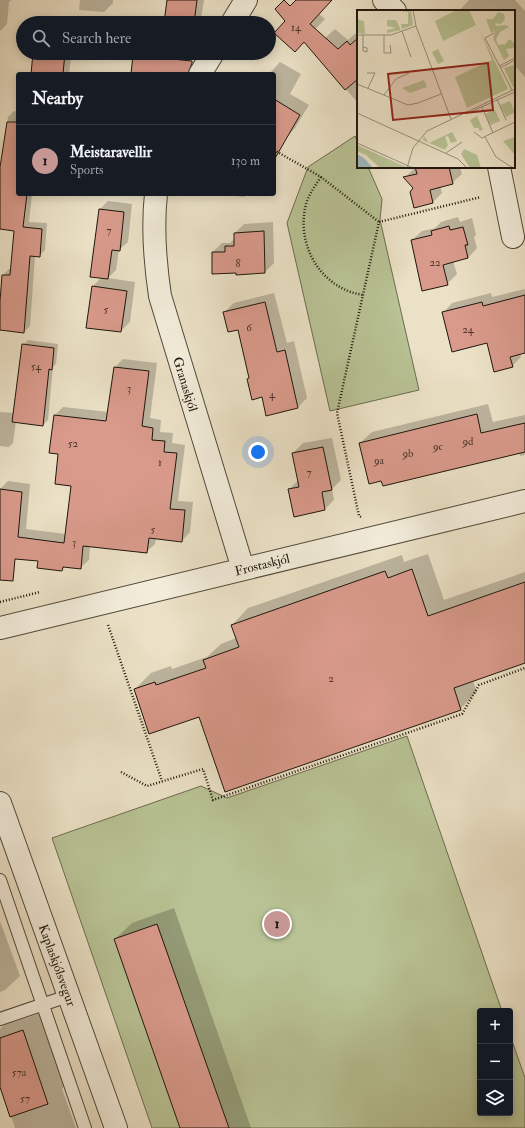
<!DOCTYPE html>
<html lang="en">
<head>
<meta charset="utf-8">
<style>
	:root { --surface:#171b24; --page:#242831; --text:#f1f3f6; --muted:#9ea1a6; --line:#363941; --accent:#c59692 }
	body { margin:0; font-family:"IM FELL Double Pica",serif; background:var(--page); color:var(--text) }
	.controls { position:absolute; right:12px; bottom:12px; display:grid; overflow:hidden; border-radius:4px; box-shadow:0 2px 10px #0003 }
	.controls button { width:36px; height:36px; display:grid; place-items:center; padding:0; border:0; border-bottom:1px solid var(--line); background:var(--surface); color:var(--text); font:20px sans-serif }
	.you { position:absolute; left:258px; top:452px; width:14px; height:14px; margin:-10px; border:3px solid #fff; border-radius:50%; background:#1a73e8; box-shadow:0 0 0 6px #1a73e833 }
	.badge { display:grid; place-items:center; width:26px; height:26px; border-radius:50%; background:var(--accent); color:#111; font-size:13px; font-weight:700 }
	.pin { position:absolute; translate:-50% -50%; border:2px solid #fff; box-shadow:0 1px 4px #0006 }
	.list { margin:0; padding:0; list-style:none }
	h2 { display:flex; justify-content:space-between; align-items:center; height:52px; margin:0; padding:0 16px; font-size:17px }
	h2 small { font-size:13px; font-weight:400; color:var(--muted) }
	.list li { display:grid; grid-template-columns:26px 1fr auto; gap:12px; align-items:center; box-sizing:border-box; height:72px; padding:0 16px; border-top:1px solid var(--line) }
	.list b { display:block; font-size:15px; white-space:nowrap }
	.list p { margin:0; font-size:13px; white-space:nowrap; color:var(--muted) }
	.list em { font-size:13px; font-style:normal; color:var(--muted) }
	.icon { flex:none; width:22px; height:22px; fill:none; stroke:currentColor; stroke-width:2; stroke-linecap:round; stroke-linejoin:round }
	.map { position:relative; flex:none; width:525px; height:1128px; overflow:hidden }
	.search { position:absolute; background:var(--surface); box-shadow:0 2px 10px #0003; left:16px; top:16px; width:260px; height:44px; display:flex; align-items:center; gap:10px; box-sizing:border-box; padding:0 14px; border-radius:22px; color:var(--muted); font-size:15px }
	.panel { position:absolute; background:var(--surface); box-shadow:0 2px 10px #0003; left:16px; top:72px; width:260px; height:124px; border-radius:4px }
	.map>svg:first-child { display:block }
	.green { fill:#b8c294; stroke:#6b6c50 }
	.shadow { fill:#0003 }
	.building { fill:#d99a8b; stroke:#1e150d }
	.lines { fill:none; stroke-linecap:round; stroke-linejoin:round }
	.service-casing { stroke:#51483b; stroke-width:14 }
	.minor-casing { stroke:#51483b; stroke-width:24 }
	.path { stroke:#1e150d; stroke-width:2.5; stroke-dasharray:1 2; stroke-linecap:butt }
	.service { stroke:#f2ecda; stroke-width:12 }
	.minor { stroke:#f2ecda; stroke-width:22 }
	.labels { text-anchor:middle; stroke-width:3.5; stroke-linejoin:round; paint-order:stroke }
	.number-label { font-size:11px; fill:#4d362c }
	.street-label { font-size:13px; fill:#1e150d; stroke:#f2ecda }
	.inset-road { fill:none; stroke:#998f7c; stroke-width:1 }
	.view { fill:#8f2418; fill-opacity:0.15; stroke:#8f2418; stroke-width:2 }
	.inset-edge { fill:none; stroke:#1e150d; stroke-width:2 }
</style>
</head>
<body>
<div class="map">
<svg width="525" height="1128" viewBox="0 0 525 1128">
	<rect width="100%" height="100%" fill="#ebe1c6"/>
	<filter id="stains"><feTurbulence type="fractalNoise" baseFrequency=".005" numOctaves="4"/><feColorMatrix values="0 0 0 0 .2 0 0 0 0 .09 0 0 0 0 .02 0 0 0 .5 -.17"/></filter>
	<radialGradient id="worn" r=".72"><stop offset=".6" stop-color="#630" stop-opacity="0"/><stop offset="1" stop-color="#630" stop-opacity=".3"/></radialGradient>
	<path class="green" d="M355,136L358,143V167H368L382,199L380,220L419,390L330,411L287,223L308,167Z
		M407,736L502,1011H480V1113H510V1035L525,1078V1128H152L52,838L201,786L227,798Z"/>
	<path class="shadow" d="M0,0H12L9,2L7,24L0,31Z
		M80,0H113V3L104,12L79,10Z
		M168,0H204L201,19L197,23H165Z
		M297,0H331L319,14L325,19L304,41L289,18Z
		M469,0H515L525,11V77L514,65V11H459Z
		M335,29L348,40L356,33L358,35V103L312,50Z
		M34,53H75L71,58L69,74H32Z
		M135,53H171L169,69L164,74H132Z
		M280,62L301,74L290,94L309,105L295,128L286,138L274,131V74H269Z
		M14,111L18,112V194H32L29,222L47,223L45,250L39,256H35L30,326L24,332L0,329L3,275L9,269H12L15,230L0,228V174L8,117Z
		M413,167H460L462,174L452,183L440,186L442,193L433,202L414,188L405,177L414,169Z
		M221,194H246L244,197Z
		M108,201L132,204L128,242L119,250L116,270L108,278L135,282L130,322L121,331L92,287L101,278L100,209Z
		M458,217L460,222L472,218L476,235L474,237L477,248L468,258L453,261L457,274L447,284L412,240L422,231L435,228L441,222Z
		M273,222L274,263L265,272H237L213,252L222,243H230L235,238V233L244,224Z
		M525,289V352L520,353L521,357L512,366L488,342L444,312L452,303L491,293L492,297Z
		M274,293L287,343L294,341L307,398L298,407L262,396L250,377L238,329L224,312L234,303Z
		M28,340L58,344L56,364L53,367L48,420L43,425L16,421L13,443L9,447L0,446V412L15,413L23,345Z
		M123,359L157,363L150,418L161,420L160,432L173,433L172,443L185,445L178,501L193,502L190,532L182,541L156,538L155,544L146,552L90,546L89,560L80,568L65,566L62,570L39,560L0,556V489L8,481L30,484L26,529L66,534L72,485L59,454L50,453L55,415L63,407L109,412L115,367Z
		M488,404L493,422L525,415V455L520,456L519,453L360,443L372,432Z
		M332,438L341,480L332,489L334,500L325,509L289,489L299,480L293,453L303,443Z
		M428,554L444,600L525,572V662L473,681L477,692L460,709L199,716L135,689L151,673L171,666L172,669L207,657L221,644L236,638L232,625L248,608L402,555L404,562Z
		M174,908L251,1128H181L115,939L132,923Z
		M0,921L20,976L5,990L0,992Z
		M41,1013L65,1085L62,1089L76,1128H15L0,1083V1029L4,1025Z"/>
	<path class="building" d="M167,0H197L194,23H164Z
		M284,0L290,6L296,0H332L310,24L338,49L347,41L350,45L358,38V79L345,90L304,42L295,52L274,33L285,21L275,9Z
		M33,53H65L63,74H31Z
		M133,55L192,61V63L188,74H131Z
		M274,99L300,115L274,160Z
		M7,122H18V194H27L23,227L42,229L40,257L30,256L24,333L0,330V301L2,275H10L14,231L0,229V167Z
		M415,167H449L453,184L430,190L433,203L414,208L410,192L413,188L403,177L417,174Z
		M99,209L124,212L120,251L112,250L108,279L90,277Z
		M449,226L450,230L463,227L468,245H465L468,258L443,265L448,285L422,291L411,240L432,235L431,231Z
		M264,231L265,273L236,275V273L212,274V252H225V246H234V233Z
		M92,286L127,291L121,332L86,328Z
		M525,295V353L510,357L513,367L494,372L487,343L452,352L442,312L482,302L483,306Z
		M265,302L277,352L285,350L298,408L266,416L262,397L252,400L247,379L249,378L238,330L228,332L223,312Z
		M22,344L54,348L52,370L49,369L43,426L12,422Z
		M114,367L149,371L142,426L153,428L152,440L165,441L164,452L177,453L170,509L185,510L182,542L149,538L147,553L83,546L81,569L63,567L62,571L37,568L38,561L15,559L13,581L0,580V489L22,492L18,537L64,543L71,486L55,484L58,454L49,453L54,415L106,421Z
		M477,414L481,433L525,423V452L383,486L381,481L369,484L359,443Z
		M323,447L332,490L322,492L325,510L294,517L288,489L299,487L292,453Z
		M412,569L428,616L525,582V663L454,688L461,710L225,792L199,717L149,734L134,689L155,682L156,685L206,668L203,660L239,647L231,625L385,571L388,578Z
		M157,924L229,1128H180L114,939Z
		M23,1030L48,1104L10,1117L0,1087V1038Z"/>
	<g class="lines">
		<g class="service-casing">
			<path id="service" d="M0,880L85,1128
				M0,1019L68,996"/>
		</g>
		<g class="minor-casing">
			<path id="minor" d="M384,0L395,11
				M232,23L246,0
				M200,74L213,53
				M499,167L513,237
				M156,194C152,229 155,262 160,296L243,569
				M0,628L525,501
				M0,803L116,1128"/>
		</g>
		<path class="path" d="M274,150L321,177L379,222
			M321,177C315,186 309,194 306,204C297,239 314,277 348,291C353,293 358,294 363,295
			M379,222L481,197
			M361,517L359,516L337,413L379,222
			M0,602L40,592
			M108,625L162,781
			M121,772L147,786L203,769L213,800L462,714L479,685L525,668"/>
		<use href="#service" class="service"/>
		<use href="#minor" class="minor"/>
	</g>
	<g class="labels">
		<g class="number-label">
			<text x="296" y="31">14</text>
			<text x="109" y="234">7</text>
			<text x="435" y="266">22</text>
			<text x="238" y="267">8</text>
			<text x="106" y="313">5</text>
			<text x="249" y="331">6</text>
			<text x="468" y="333">24</text>
			<text x="36" y="370">54</text>
			<text x="129" y="392">3</text>
			<text x="272" y="398">4</text>
			<text x="468" y="445">9d</text>
			<text x="73" y="447">52</text>
			<text x="438" y="450">9c</text>
			<text x="408" y="457">9b</text>
			<text x="379" y="464">9a</text>
			<text x="160" y="466">1</text>
			<text x="309" y="476">7</text>
			<text x="153" y="533">5</text>
			<text x="74" y="546">3</text>
			<text x="331" y="682">2</text>
			<text x="19" y="1076">57a</text>
			<text x="25" y="1102">57</text>
		</g>
		<g class="street-label">
			<text transform="translate(186 384) rotate(73)" y="5">Granaskjól</text>
			<text transform="translate(262 564) rotate(-14)" y="5">Frostaskjól</text>
			<text transform="translate(58 965) rotate(70)" y="5">Kaplaskjólsvegur</text>
		</g>
	</g>
	<g transform="translate(357 10)">
		<rect width="158" height="158" fill="#ebe1c6"/>
		<path d="M54,0L56,15L45,19L44,14H51V2L42,1ZM100,0H112L119,15L86,31L78,11ZM141,2L147,4L148,9L144,14L138,13L139,16L149,15L152,17L143,22L139,29L141,35L149,34L151,30H154L158,34L157,38L149,39L152,46L147,50L136,28L138,21L134,23L129,9H136ZM0,9L7,11L8,24L0,23ZM30,10H39L44,20L30,23V20L39,18L30,16ZM121,16L151,79L110,98L98,67L135,50ZM81,39L87,51L81,54L75,42ZM158,55V76L156,77L147,58ZM67,70L70,77L53,83L45,78ZM153,91L158,102L149,107L143,95ZM138,100L143,111L133,115L128,104ZM120,106L126,120L122,121V118H117L113,110ZM95,122L100,131L94,133L91,126L88,127L91,135L88,140L68,131L66,130L67,126L72,133ZM158,127V145L146,131ZM0,135L49,157L23,158L9,145L0,141ZM107,139L120,145L124,158H113L104,144Z" fill="#b8c294"/>
		<path d="M0,144L7,148L16,158H0Z" fill="#9ebac0"/>
		<path class="inset-road" d="M56,0L59,16L94,109M45,21L54,47M137,23L128,28L155,80M0,25H34L59,16M27,25V43H34L33,35M6,37L10,38V42L6,41V25M142,56L158,48M143,58L158,50M10,63H18L11,78M0,74L51,95L61,93L84,84M27,85L39,69L52,63M140,89L149,110M125,97L136,123M108,102L109,104L158,82M0,103L101,149L110,158M117,122L125,128L158,112M128,127L139,147L156,158M0,133L56,158M89,143L105,132M50,158L56,138L70,121L158,79"/>
		<path class="view" d="M131,53L136,100L36,110L31,64Z"/>
		<rect width="158" height="158" class="inset-edge"/>
	</g>
	<rect width="100%" height="100%" filter="url(#stains)"/>
	<rect width="100%" height="100%" fill="url(#worn)"/>
</svg>
<div class="controls">
<button>+</button>
<button>−</button>
<button><svg class="icon" aria-label="layers" viewBox="0 0 24 24"><path d="M12 4l9 5-9 5-9-5zM3 14l9 5 9-5"/></svg></button>
</div>
<div class="you"></div>
<div class="pin badge" style="left:277px;top:924px">1</div>
<div class="search"><svg class="icon" aria-label="search" viewBox="0 0 24 24"><circle cx="10" cy="10" r="6"/><path d="M15 15l6 6"/></svg>Search here</div>
<section class="panel">
<h2>Nearby<small></small></h2>
<ul class="list">
<li><span class="badge">1</span><div><b>Meistaravellir</b><p>Sports</p></div><em>130 m</em></li>
</ul>
</section>
</div>
</body>
</html>
